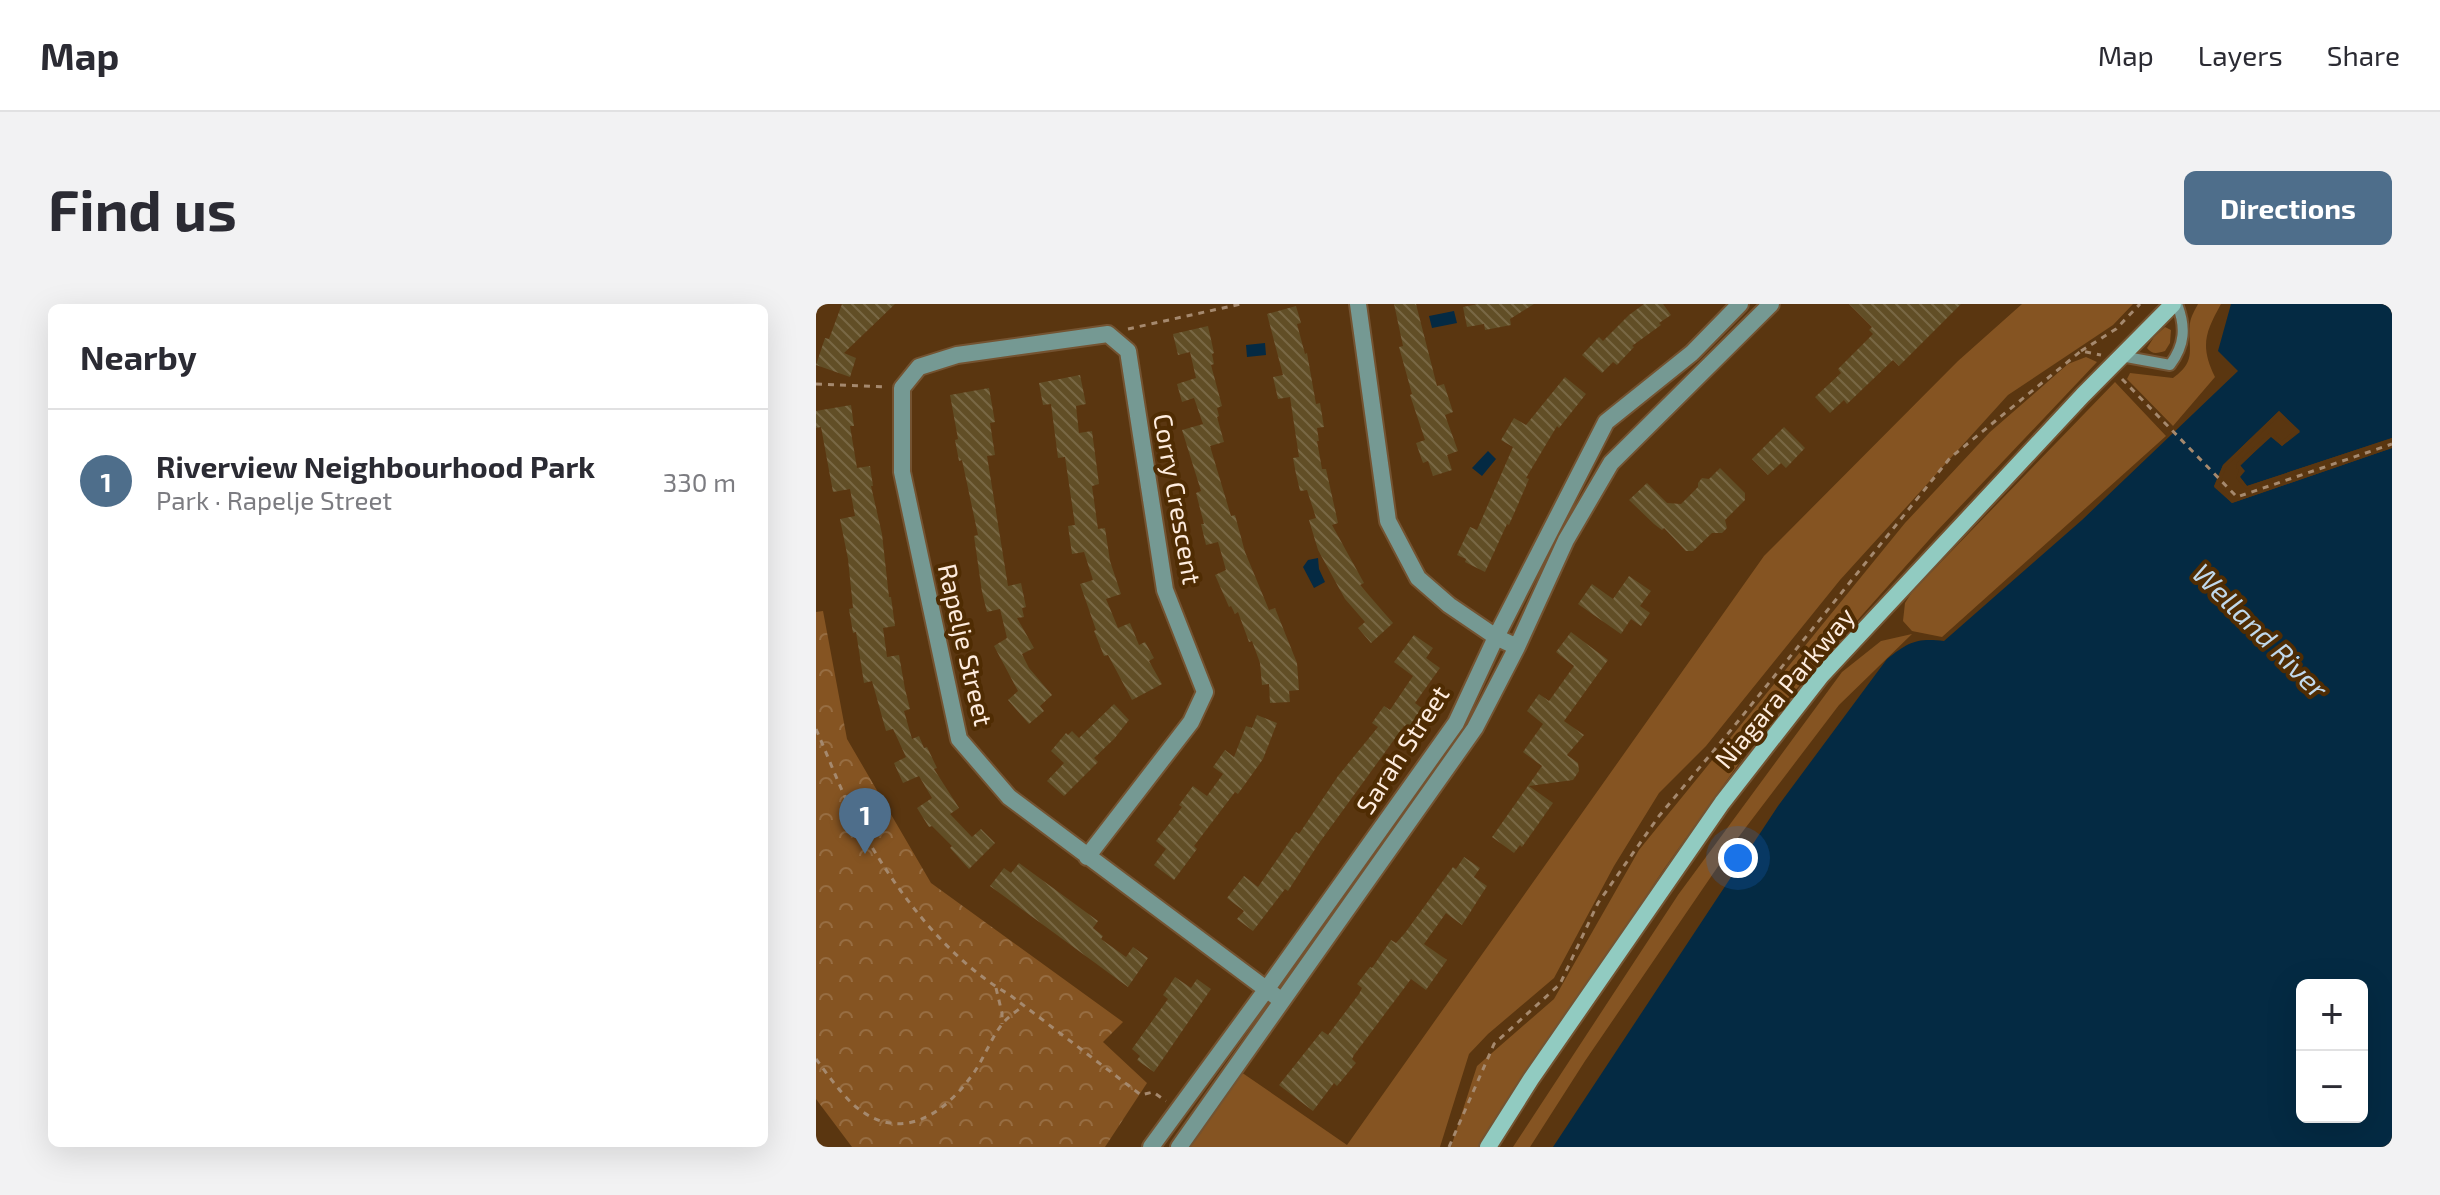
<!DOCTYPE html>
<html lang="en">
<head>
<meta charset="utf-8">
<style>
	:root { --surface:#fff; --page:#f2f2f3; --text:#2b2b33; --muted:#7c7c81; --line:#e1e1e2; --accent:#4e6e8b }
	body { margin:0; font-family:"Exo 2",sans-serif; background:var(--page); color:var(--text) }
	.controls { position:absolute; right:24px; bottom:24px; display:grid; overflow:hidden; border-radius:12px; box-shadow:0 8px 32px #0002 }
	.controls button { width:72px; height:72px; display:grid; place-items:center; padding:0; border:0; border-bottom:2px solid var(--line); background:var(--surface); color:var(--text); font:40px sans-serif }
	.you { position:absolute; left:922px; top:554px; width:28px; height:28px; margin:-20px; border:6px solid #fff; border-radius:50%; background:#1a73e8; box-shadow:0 0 0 12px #1a73e833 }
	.badge { display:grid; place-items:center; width:52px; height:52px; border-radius:50%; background:var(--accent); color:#fff; font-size:26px; font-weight:700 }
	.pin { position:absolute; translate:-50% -66px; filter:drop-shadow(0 2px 4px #0008) }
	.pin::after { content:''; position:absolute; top:42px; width:28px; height:24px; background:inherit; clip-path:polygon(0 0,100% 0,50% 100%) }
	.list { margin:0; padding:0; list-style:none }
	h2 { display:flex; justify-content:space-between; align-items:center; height:104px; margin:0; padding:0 32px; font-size:34px }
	h2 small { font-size:26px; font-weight:400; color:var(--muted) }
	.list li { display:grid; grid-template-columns:52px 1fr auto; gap:24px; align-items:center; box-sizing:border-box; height:144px; padding:0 32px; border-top:2px solid var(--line) }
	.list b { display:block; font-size:30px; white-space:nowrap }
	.list p { margin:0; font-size:26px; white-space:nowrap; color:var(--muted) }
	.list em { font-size:26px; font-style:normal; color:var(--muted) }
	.map { position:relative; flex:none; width:1576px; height:843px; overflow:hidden; border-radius:12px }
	header { display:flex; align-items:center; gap:48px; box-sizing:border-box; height:112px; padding:0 40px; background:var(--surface); border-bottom:2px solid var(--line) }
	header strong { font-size:38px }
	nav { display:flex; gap:44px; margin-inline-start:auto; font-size:28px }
	.intro { display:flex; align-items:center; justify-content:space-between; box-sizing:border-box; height:192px; padding:0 48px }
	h1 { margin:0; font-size:56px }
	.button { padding:20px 36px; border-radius:12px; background:var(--accent); color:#fff; font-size:28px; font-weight:700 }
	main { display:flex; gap:48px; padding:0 48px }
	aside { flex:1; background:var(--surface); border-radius:12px; box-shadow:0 8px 32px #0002 }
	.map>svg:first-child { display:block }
	.green { fill:#855422 }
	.park { fill:url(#park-crowns) }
	.water { fill:#042a43; fill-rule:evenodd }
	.pier { fill:#5a3610 }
	.building { fill:url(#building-back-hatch) }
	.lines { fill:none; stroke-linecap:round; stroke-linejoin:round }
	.service-casing { stroke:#745331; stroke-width:14 }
	.minor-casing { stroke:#745331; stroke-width:20 }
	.secondary-casing { stroke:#745331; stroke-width:20 }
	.path { stroke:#a5896e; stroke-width:3; stroke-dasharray:6 6; stroke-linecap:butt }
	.service { stroke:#759993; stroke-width:10 }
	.minor { stroke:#759993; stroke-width:16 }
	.secondary { stroke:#91cbc1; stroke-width:16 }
	.labels { text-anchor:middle; stroke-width:8; stroke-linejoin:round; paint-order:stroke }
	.street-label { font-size:26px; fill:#feecde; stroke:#4f2c03 }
	.water-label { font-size:28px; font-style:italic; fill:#c0d8eb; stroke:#4f2c03 }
</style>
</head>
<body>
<header>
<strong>Map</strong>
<nav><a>Map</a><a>Layers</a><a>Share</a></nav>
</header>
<div class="intro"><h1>Find us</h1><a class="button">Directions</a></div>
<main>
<aside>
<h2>Nearby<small></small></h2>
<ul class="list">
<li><span class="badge">1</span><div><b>Riverview Neighbourhood Park</b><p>Park · Rapelje Street</p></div><em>330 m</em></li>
</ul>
</aside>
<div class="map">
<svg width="1576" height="843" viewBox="0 0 1576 843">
	<defs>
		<pattern id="park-crowns" width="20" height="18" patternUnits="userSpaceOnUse" patternTransform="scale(2)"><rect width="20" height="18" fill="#855422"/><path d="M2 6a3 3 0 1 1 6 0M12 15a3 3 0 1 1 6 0" fill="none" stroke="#976d42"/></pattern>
		<pattern id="building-back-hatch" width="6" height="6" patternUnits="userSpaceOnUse" patternTransform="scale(2)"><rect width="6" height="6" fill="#614e26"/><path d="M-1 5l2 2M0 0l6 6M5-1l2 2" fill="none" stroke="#796845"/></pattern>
	</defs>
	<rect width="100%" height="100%" fill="#5a3610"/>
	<path class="green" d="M1206,0H1317L1297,21L1192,91L1024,276L890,442L843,489L798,562L738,674L672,730L653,750L624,843H372L425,768L531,841L948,252L1142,57Z
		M1382,0H1405C1389,29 1384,42 1399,73L1357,122L1311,75L1314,69L1357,74C1382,56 1371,45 1374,19C1375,12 1379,6 1382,0Z
		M1349,23L1355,26L1354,39L1349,47C1342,49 1336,51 1331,44L1338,33Z
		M1270,53L1281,58L1120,228L958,410L848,565L664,843H635L661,762L738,695L823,546L1089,219L1174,128L1252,60Z
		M1299,78L1350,132L1126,333L1096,327L1087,317L1089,299L1096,288Z
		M1096,330L1023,401L918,539L769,757L714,843H697L862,591L1026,368L1065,337Z"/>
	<path class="park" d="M7,307L31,435L115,579L307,718L287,738L331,779L289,843H36L0,795V308Z"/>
	<path class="water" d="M1415,0H1576V134L1431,182L1424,173V162L1455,132L1466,142L1484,128L1463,107L1407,161L1398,182L1416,199L1576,144V843H737L962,502L1071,355C1093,338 1100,334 1128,337L1266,216L1422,67L1402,47ZM1486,681H1546V813H1486Z
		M638,7L641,19L616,24L613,12Z
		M449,39L450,51L431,53L430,41Z
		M672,147L680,155L666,172L656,164Z
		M502,254L503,265L509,278L498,284L487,263L492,256Z"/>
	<path class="pier" d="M1463,107L1484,127L1466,142L1455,133L1424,161L1429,167L1424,173L1431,182L1576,134V138L1430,185L1420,174L1423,167L1420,163L1421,159L1453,129H1457L1466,137L1478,127L1463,112L1410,163L1403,182L1417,194L1576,140V144L1416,199L1398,183L1407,161Z"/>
	<path class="building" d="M26,0H79L28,49L40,54L34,73L0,61L9,34L13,35Z
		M578,0H600L621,82L628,80L637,108L629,111L642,147L631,151L636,166L617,172L612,157L607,159L600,139L609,136L594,91L596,90L583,43L587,42Z
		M662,0H718L694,15L695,21L669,26L668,20L651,23L647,3Z
		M828,0H847L855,11L843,19L845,21L816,42L818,43L801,61L797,58L786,69L766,51L783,33L787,37L813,11Z
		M1033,0H1145L1083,62L1077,56L1031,100L1028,96L1014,109L999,93L1025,69L1022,65L1057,30L1053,26L1056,23Z
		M480,2L485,19L481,20L489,50L491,49L500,100L504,99L508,123L501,124L503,137H501L506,165H510L522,219L516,221L548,279L544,281L577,319L555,339L542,324L549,318L529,295L502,246L493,216L500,214L491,186L484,187L480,170L477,154L483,153L474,93L462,95L457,73L467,71L451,10Z
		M392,22L398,49L396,50L398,60L395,61L406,102L401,104L403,112L401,113L408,138L394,142L415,212L419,211L429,248L453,306L459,304L481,359L483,386L473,387L474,398L454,399L453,380L446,381L444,359L436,337L433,338L422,308L419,310L415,302L413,303L399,271L410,266L402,238L390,241L385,220H388L380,189L385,187L366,126L387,120L378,94L366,98L361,80L380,74L374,48L362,51L357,30Z
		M264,71L270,100L260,102L263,129L276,127L283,180L276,182L282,225L289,224L294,257L305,290L290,295L302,324L314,319L323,341L329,338L338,354L333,357L346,380L316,396L292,351L288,352L278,327L280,326L264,280L277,276L268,248L256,250L252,222L259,221L249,153L242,154L235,100L227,101L223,79Z
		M749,73L770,90L743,124L741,122L710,174L713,175L693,221L691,220L669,268L649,258L650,255L641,251L654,223L661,226L697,143L685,136L698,114L710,121Z
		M173,84L179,118L174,119L179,151L171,152L192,282L205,279L210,303L206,304L208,313L201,314L218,344L206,350L213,364L236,391L224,402L228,407L213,420L192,396L202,387L178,342L191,334L184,305L171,308L166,288L158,232L162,231L146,156L143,157L139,136L142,135L134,91Z
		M35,101L38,122H34L41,164L54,162L57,182H55L66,230L73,293H75L79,322L67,324L71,353L83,351L89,385L94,405L88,407L96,435L103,432L108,444L111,443L121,464L118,465L143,504L134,510L156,533L165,525L179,539L153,565L134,544L136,542L116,522L113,523L101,504L116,494L103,472L87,479L78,459L90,453L77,425L70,427L56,377L48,379L40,328L37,329L33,305L37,304L32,255L24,215L39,212L34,185L17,188L5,123L0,124V107Z
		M968,123L989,144L970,164L965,159L952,171L936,155Z
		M904,164L929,189V196L909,216L911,224L906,229H896L877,247H870L848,224L846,226L838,220L813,196L831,179L851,199L865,200L882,183V179L886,174L893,175Z
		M813,272L835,287L824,302L834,309L825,322L815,315L805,330L762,300L776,280L797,295Z
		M755,328L792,356L748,417L768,431L751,451L762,459L763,467L757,476L713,482L737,499L706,543L704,541L698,549L676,533L726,462L707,448L727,420L711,407L723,390L733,397L758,362L740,348Z
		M598,331L617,344L610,354L624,364L599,399L607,405L593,426L588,422L501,542L472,587L469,585L437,627L421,615L428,607L411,594L428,572L442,583L480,528L483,530L522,472L562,423L556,419L568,402L574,406L597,372L578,358Z
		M298,400L313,416L298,435L278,454L282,458L248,492L231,477L248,459L235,447L250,429L252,431L256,427L263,434Z
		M441,411L461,419L447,455L422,490L419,488L378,542L381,545L358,576L338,561L350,545L340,537L366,503L363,501L377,482L391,492L407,470L397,463L409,446L418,453L430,422L436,424Z
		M648,553L664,564L658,573L671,582L646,621L630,609L608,640L631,656L610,686L595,675L538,751L536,755L540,759L521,782L518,779L497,807L463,781L506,727L512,731L543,690L546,684L541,680L554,663L556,664L575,636L580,639L589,629L637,563L640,565Z
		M203,559L282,617L277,624L287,632L285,635L310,653L317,643L332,654L312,683L174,582L188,564L195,569Z
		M359,673L375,684L381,675L395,685L338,768L321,756L324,752L316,745L352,695L347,691Z"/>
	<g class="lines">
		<g class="service-casing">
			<path id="service" d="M1305,52L1354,61C1369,41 1370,23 1361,0"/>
		</g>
		<g class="minor-casing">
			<path id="minor" d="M542,0L572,217L602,274L633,301L680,333L701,343
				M271,553L375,418L389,388L349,286L312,47L292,30L141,51L103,63L86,84V168L143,435L193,493L466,697
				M335,843L450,686L640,419L680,333L790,118L876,49L924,0
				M363,843L659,424L701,343L750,236L795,159L955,0"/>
		</g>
		<g class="secondary-casing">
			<path id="secondary" d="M672,843L715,775L906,499L1005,372L1267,91L1357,0"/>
		</g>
		<path class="path" d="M312,25L425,0
			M1265,47L1300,25L1324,0
			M1306,75L1421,193L1576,140
			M0,80L70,83
			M0,425C10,448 19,471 29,493C64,566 123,651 194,691L325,791L337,788L350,797
			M180,684L186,709V720
			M0,755C12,771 25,790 40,803C87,841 131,808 159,767C169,752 177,730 188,718C193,712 201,707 207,702
			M633,843L678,740L744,680L782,599L843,512L915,426L1134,154L1265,47L1285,51"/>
		<use href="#service" class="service"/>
		<use href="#minor" class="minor"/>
		<use href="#secondary" class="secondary"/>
	</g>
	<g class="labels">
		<g class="street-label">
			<text transform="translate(361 195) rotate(80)" y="9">Corry Crescent</text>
			<text transform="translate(149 341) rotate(77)" y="9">Rapelje Street</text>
			<text transform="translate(969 384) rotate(-50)" y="9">Niagara Parkway</text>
			<text transform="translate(587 446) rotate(-57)" y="9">Sarah Street</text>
		</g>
		<g class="water-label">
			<text transform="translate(1444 327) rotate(45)" y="10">Welland River</text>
		</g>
	</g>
</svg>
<div class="controls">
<button>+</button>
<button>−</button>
</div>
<div class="you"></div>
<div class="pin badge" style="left:49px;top:550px">1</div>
</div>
</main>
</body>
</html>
